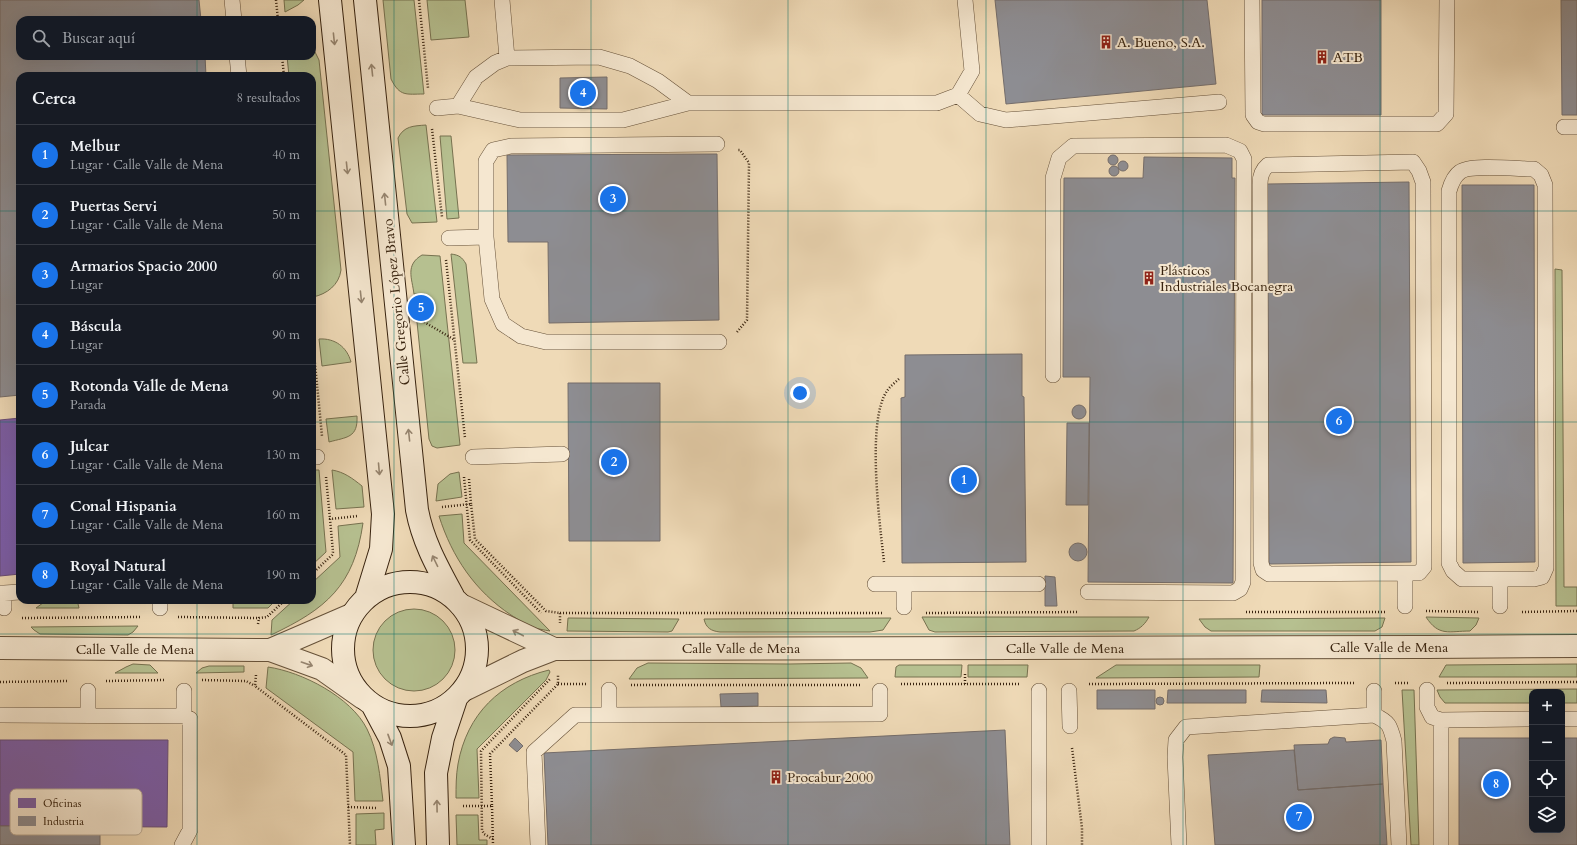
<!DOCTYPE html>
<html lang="es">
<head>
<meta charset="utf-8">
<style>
	:root { --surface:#171b24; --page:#20242c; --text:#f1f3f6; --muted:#9ea1a6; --line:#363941; --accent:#1a73e8 }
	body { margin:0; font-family:Cardo,serif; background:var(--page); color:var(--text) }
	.controls { position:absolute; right:12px; bottom:12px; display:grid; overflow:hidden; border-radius:8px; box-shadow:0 4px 16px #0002 }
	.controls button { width:36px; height:36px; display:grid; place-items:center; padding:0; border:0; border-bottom:1px solid var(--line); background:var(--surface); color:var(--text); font:20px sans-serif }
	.you { position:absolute; left:800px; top:393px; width:14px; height:14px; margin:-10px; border:3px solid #fff; border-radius:50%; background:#1a73e8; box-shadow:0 0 0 6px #1a73e833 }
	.badge { display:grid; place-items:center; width:26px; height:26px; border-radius:50%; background:var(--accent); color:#fff; font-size:13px; font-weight:700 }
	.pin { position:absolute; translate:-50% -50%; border:2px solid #fff; box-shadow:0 1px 4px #0006 }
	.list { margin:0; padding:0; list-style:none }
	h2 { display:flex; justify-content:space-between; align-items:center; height:52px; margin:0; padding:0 16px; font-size:17px }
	h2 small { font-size:13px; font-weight:400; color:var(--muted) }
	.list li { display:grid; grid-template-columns:26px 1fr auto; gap:12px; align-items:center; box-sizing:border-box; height:60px; padding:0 16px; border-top:1px solid var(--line) }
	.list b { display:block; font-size:15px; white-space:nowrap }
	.list p { margin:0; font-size:13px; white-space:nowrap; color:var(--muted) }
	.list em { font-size:13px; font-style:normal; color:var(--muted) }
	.icon { flex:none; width:22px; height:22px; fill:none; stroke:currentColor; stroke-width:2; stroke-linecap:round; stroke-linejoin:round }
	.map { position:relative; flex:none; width:1577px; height:845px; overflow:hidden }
	.search { position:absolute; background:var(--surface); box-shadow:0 4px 16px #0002; left:16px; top:16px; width:300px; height:44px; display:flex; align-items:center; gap:10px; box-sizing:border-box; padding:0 14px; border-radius:12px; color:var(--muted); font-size:15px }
	.panel { position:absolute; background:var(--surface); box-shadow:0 4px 16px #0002; left:16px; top:72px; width:300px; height:532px; border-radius:12px }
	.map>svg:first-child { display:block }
	.green { fill:#b6c090; stroke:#777250 }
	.offices { fill:#7b5ea7; stroke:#674c79 }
	.industry { fill:#8d8d92; stroke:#746d6b }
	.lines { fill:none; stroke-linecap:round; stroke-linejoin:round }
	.service-casing { stroke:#665139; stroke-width:16 }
	.minor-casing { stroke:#665139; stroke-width:24 }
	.secondary-casing { stroke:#38230f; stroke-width:24 }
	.path { stroke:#38230f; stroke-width:2.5; stroke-dasharray:1 2; stroke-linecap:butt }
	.service { stroke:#f5e7d0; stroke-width:15 }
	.minor { stroke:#f5e7d0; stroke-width:22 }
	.secondary { stroke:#f5e7d0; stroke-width:22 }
	.oneway { stroke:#968570 }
	.grid { fill:none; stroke:#0f766e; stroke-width:1; stroke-opacity:0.55 }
	.labels { text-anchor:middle; stroke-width:4; stroke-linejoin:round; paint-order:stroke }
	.poi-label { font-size:14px; fill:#38230f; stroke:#f5e7d0; text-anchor:start }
	.street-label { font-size:14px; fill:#38230f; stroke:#f5e7d0 }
	.key { fill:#f5e7d0; stroke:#bcac96; stroke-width:1 }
	.key-label { font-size:11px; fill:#38230f }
</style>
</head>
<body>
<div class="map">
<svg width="1577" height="845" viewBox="0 0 1577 845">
	<rect width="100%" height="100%" fill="#efdab7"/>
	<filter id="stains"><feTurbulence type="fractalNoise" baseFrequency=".005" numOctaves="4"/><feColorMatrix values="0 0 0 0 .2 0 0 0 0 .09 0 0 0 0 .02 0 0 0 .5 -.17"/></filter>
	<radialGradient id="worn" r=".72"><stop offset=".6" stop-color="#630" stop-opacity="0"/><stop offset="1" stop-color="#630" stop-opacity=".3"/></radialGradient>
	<path class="green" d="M284,0H304L298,5L285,12Z
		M383,0H414L424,94C406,94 400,97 391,79Z
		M427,0H465L469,37L431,40Z
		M312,46L319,60L341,270C339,285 327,294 313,297L312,76H289L287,56H312Z
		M426,125L437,222L412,223L407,214L398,138C404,126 413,126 426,125Z
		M440,136H451L459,218L447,219Z
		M451,254C459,255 462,257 466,264L477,363H463Z
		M422,255L440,256L460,445L437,448L432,446L429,439L417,322L427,321L425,294H414C412,278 405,265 422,255Z
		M1555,269L1562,270L1564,587H1577V606H1556Z
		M319,339C335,338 347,347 351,362L322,366Z
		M357,416C358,438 347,437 329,442L326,419Z
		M312,470H319L326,552L312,565Z
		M332,470C344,472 352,478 362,486L364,507L336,509Z
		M459,472L462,497L436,501L438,484L450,474Z
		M462,514L464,543L550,631C544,630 538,629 532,627C525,625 518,619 511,615C475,591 452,557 439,516Z
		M363,523C354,586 326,609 271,635L272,620L294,600H312V583L340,557L338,526Z
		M47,600H77L79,608H36Z
		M233,600H276L268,608H233Z
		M373 650a41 41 0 1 1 82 0a41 41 0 1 1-82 0Z
		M922,617H1149C1145,624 1141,628 1134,631L935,632L929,630Z
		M1426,617L1479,618L1476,625L1470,631C1449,631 1439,637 1426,617Z
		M568,618L679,619L672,631L668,632L567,631Z
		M891,618L883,630L870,632H720C711,631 706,628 704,619Z
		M1385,618L1382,627L1375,631H1211L1205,627L1199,619Z
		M138,626L133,632L128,635L40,634L34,630L31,627Z
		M648,663L789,664L851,663L861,668L868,678L629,679L637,668Z
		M133,664L150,665L158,673H115L126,667Z
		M1577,664V677H1439L1446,665Z
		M899,665H962L961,677H895L896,667Z
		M968,665H1028L1027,677H968Z
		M1116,665H1260L1259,677L1096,678Z
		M209,666H244V672L196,673L202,668Z
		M268,667C302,672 351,697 367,729C378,751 380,777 383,801H355L353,752L266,688Z
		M549,670L550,672L546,680L477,749L479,798H456C456,787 456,775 458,764C467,714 500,682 549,670Z
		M1577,689V703H1562V692H1532V703H1445L1440,697L1437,690Z
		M1402,690H1414L1419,845H1411Z
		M384,813V829L375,830L376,845H356V814Z
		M456,815H478L479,840H487V845H457Z"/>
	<path class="offices" d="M20,418V574L0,576V420Z
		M0,740H168L167,827L0,826Z"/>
	<path class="industry" d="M0,0H199L201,20H20V56H205L206,76H20V395L0,397Z
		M995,0H1207L1216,84L1006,104Z
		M1262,0H1381V115H1262Z
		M1561,0H1577V115H1562Z
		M607,77V109L560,108V78Z
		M717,154L719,320L549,323L548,242H508L507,155Z
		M1108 160a5 5 0 1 1 10 0a5 5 0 1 1-10 0Z
		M1144,157L1232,158V178H1235L1233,583L1088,582L1090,377H1063L1064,178H1143Z
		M1118 166a5 5 0 1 1 10 0a5 5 0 1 1-10 0Z
		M1109 171a5 5 0 1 1 10 0a5 5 0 1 1-10 0Z
		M1409,182L1411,562L1269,564L1267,184Z
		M1462,185H1534L1535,562L1463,563Z
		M1022,354V396L1024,397L1026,562L902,563L901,398L905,397V355Z
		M568,383H660V541H569Z
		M1072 412a7 7 0 1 1 14 0a7 7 0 1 1-14 0Z
		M1067,423H1089L1088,505H1066Z
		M1069 552a9 9 0 1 1 18 0a9 9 0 1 1-18 0Z
		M1045,576L1055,577L1057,606H1045Z
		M1097,690H1155V709H1097Z
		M1168,690H1246V703H1167Z
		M1262,690H1326L1327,703L1261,702Z
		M758,693V706L721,707L720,694Z
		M1156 701a4 4 0 1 1 8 0a4 4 0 1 1-8 0Z
		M1005,730L1010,845H548L544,753Z
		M1334,737L1345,738L1346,742L1381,740L1383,784L1298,790L1294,745L1328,744L1330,739Z
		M515,738L523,746L517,752L509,745Z
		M1459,738H1532V830H1562V738H1577V845H1459Z
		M1294,750L1298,790L1383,784L1387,845H1215L1208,755Z
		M0,826H100V845H0Z"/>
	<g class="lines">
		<g class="service-casing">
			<path id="service" d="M232,0L234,20
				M502,0L507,58
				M1252,0L1253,115L1258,122L1264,124H1437L1446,114L1447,0
				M237,56L239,76
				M958,95L980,114L1006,120L1219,102
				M458,106L476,77L495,63L507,58L599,57L630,66L658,81L688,103
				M437,108L458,106L520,120H623L688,103H937L958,95L972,71L965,0
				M1564,127H1577
				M717,144L511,146L493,150L486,161V237L492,299L503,324L521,336L546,342H719
				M449,238L486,237
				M1053,375V178L1059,158L1073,146L1226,145L1240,151L1244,159L1243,582L1240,589L1233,593L1088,592
				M312,457H317
				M473,457L562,454
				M1500,579H1462L1453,571L1449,563V191C1451,184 1454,176 1460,172C1470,164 1519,169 1534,169L1541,175L1545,185L1546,568L1542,577L1534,579H1500V606
				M875,584H904
				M0,593H4V608
				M4,593L20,592
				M1405,606V573H1419L1424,567L1423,182L1419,171L1413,162L1268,165C1262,170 1260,176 1260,184L1261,563L1263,570L1269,574L1405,573
				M904,607V584H1038
				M160,608V600
				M609,690V715L880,714V691
				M1427,690V707L1432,717L1441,720L1532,719
				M184,691V716
				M1039,691V845
				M1069,691L1070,726
				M1374,691V715
				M0,715L184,716L190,719V830L182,845
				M88,715V691
				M1562,719H1577
				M538,845L534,752L575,715H609
				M1179,845L1175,757L1176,740L1186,727L1374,715C1389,722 1390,725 1394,741L1399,845
				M1441,845V720"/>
		</g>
		<g class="minor-casing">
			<path id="minor" d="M461,605L554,649L1427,647L1577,646
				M0,648L270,650L322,669L363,698
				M270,650L351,615
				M464,690L523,661L554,649"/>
		</g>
		<g class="secondary-casing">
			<path id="secondary" d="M330,0L383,514L381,549L366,598
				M365,0L417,510C423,542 438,568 453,596
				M343 649a67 67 0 1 1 134 0a67 67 0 1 1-134 0Z
				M373,706L390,738L399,766L404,845
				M438,845L436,773L443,738L456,699"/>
		</g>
		<path class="path" d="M276,0L278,20
			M419,0L428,88
			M282,56L284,76
			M432,129L442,217
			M446,260L465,438
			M424,322L455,340
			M737,332L747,320L749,163L740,150H737
			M312,333L322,436
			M326,477L330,519
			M464,477L470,540L541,613
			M469,479L471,504
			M442,507L471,504L475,539L546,611L560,613V623
			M884,562C880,525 866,421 887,391C890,386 896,382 900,378
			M312,574L332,555L333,552L330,519L358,516
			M1426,611L1479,612
			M1246,612H1385
			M1522,612L1577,611
			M560,613H883
			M926,613L1079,612
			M178,617L259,618
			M22,618L141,617
			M258,624L259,618L267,617L285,600
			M965,674V684
			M256,675L255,686L346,755L350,845
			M202,680L246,681L255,686
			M106,681L165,680
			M0,682L69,681
			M1395,683H1408
			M1447,683L1577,682
			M558,684H588
			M901,684H1020
			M1089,684L1354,683
			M631,685H860
			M1072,748L1082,828V845
			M463,806H492L490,754L558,684V674
			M492,806L493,845
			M348,807L376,808
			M493,839L484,834L482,830L481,751L551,678"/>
		<use href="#service" class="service"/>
		<use href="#minor" class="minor"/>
		<use href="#secondary" class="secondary"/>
	</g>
	<defs><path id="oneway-shaft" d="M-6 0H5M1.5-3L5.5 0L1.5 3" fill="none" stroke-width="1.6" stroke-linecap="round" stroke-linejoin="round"/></defs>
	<g class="oneway">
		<use href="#oneway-shaft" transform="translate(334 39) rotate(84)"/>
		<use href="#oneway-shaft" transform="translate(372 70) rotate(-96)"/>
		<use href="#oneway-shaft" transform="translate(347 168) rotate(84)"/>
		<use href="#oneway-shaft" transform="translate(385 199) rotate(-96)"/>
		<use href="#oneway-shaft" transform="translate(361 297) rotate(84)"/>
		<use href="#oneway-shaft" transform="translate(409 435) rotate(-96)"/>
		<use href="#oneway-shaft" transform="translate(379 469) rotate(85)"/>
		<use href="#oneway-shaft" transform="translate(435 561) rotate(-116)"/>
		<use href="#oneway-shaft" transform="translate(518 633) rotate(-152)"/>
		<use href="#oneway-shaft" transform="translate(307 664) rotate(19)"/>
		<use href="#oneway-shaft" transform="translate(390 740) rotate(70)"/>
		<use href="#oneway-shaft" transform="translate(437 806) rotate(-91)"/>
	</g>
	<path class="grid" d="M197,0V20M394,0V845M591,0V845M788,0V845M986,0V845M1183,0V845M1380,0V845M197,56V76M0,211H20M312,211H1577M0,422H20M312,422H1577M197,600V845M0,634H1577"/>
	<defs>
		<g id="building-bare" transform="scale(1.08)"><path d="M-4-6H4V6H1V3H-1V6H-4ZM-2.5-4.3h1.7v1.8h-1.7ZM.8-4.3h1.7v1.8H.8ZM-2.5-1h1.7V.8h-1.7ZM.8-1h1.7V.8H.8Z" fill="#8f2418" stroke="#f5e7d0" stroke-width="2.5" paint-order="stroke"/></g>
	</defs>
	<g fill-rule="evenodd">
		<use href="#building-bare" x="1106" y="42"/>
		<use href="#building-bare" x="1322" y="57"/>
		<use href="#building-bare" x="1149" y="278"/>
		<use href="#building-bare" x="776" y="777"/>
	</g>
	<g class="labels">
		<g class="poi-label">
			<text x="1117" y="47">A. Bueno, S.A.</text>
			<text x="1333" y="62">ATB</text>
			<text x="1160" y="275">Plásticos<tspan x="1160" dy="16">Industriales Bocanegra</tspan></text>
			<text x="787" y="782">Procabur 2000</text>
		</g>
		<g class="street-label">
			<text transform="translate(396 302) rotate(-96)" y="5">Calle Gregorio López Bravo</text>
			<text x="1389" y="652">Calle Valle de Mena</text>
			<text x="741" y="653">Calle Valle de Mena</text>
			<text x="1065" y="653">Calle Valle de Mena</text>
			<text x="135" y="654">Calle Valle de Mena</text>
		</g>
	</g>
	<rect x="10" y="789" width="132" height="46" rx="6" class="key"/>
	<rect x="18" y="798" width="18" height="10" fill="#7b5ea7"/>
	<rect x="18" y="816" width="18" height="10" fill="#8d8d92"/>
	<g class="key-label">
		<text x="43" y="807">Oficinas</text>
		<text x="43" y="825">Industria</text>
	</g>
	<rect width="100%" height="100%" filter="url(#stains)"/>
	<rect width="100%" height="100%" fill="url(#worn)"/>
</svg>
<div class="controls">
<button>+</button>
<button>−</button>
<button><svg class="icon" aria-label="locate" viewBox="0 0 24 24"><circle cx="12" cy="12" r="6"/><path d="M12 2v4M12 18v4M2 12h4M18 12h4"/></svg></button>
<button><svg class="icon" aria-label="layers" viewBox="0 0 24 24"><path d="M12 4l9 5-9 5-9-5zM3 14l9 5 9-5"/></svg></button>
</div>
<div class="you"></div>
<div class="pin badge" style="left:964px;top:480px">1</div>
<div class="pin badge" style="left:614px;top:462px">2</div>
<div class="pin badge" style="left:613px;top:199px">3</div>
<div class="pin badge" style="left:583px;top:93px">4</div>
<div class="pin badge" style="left:421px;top:308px">5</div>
<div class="pin badge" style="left:1339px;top:421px">6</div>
<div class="pin badge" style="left:1299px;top:817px">7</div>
<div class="pin badge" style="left:1496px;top:784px">8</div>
<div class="search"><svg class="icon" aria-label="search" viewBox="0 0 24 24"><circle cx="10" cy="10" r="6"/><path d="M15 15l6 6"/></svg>Buscar aquí</div>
<section class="panel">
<h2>Cerca<small>8 resultados</small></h2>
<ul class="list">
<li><span class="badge">1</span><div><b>Melbur</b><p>Lugar · Calle Valle de Mena</p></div><em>40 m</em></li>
<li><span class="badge">2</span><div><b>Puertas Servi</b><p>Lugar · Calle Valle de Mena</p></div><em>50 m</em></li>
<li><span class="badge">3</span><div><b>Armarios Spacio 2000</b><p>Lugar</p></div><em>60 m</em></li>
<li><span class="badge">4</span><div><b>Báscula</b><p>Lugar</p></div><em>90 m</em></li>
<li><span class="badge">5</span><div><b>Rotonda Valle de Mena</b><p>Parada</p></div><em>90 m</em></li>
<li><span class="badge">6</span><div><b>Julcar</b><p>Lugar · Calle Valle de Mena</p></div><em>130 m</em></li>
<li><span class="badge">7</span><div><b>Conal Hispania</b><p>Lugar · Calle Valle de Mena</p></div><em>160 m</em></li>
<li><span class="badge">8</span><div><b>Royal Natural</b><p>Lugar · Calle Valle de Mena</p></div><em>190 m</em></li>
</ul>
</section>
</div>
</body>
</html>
